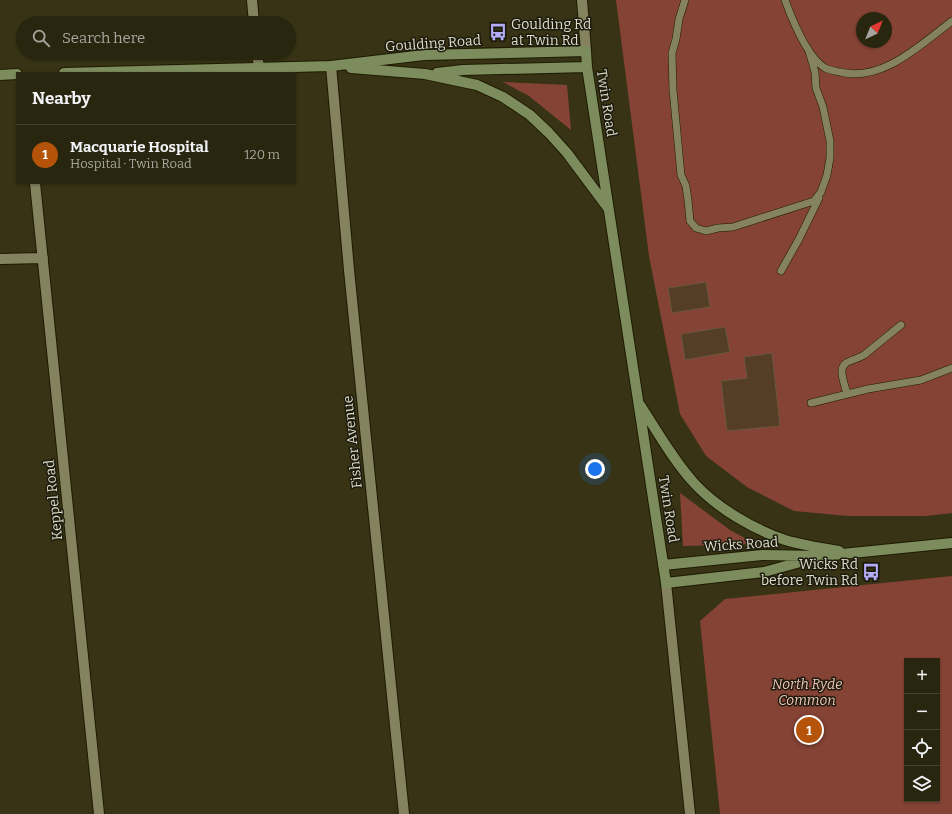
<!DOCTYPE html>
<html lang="en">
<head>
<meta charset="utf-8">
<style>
	:root { --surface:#29260f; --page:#35321d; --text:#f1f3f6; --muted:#a5a59e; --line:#45432f; --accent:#b45309 }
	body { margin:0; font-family:Bitter,serif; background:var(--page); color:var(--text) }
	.controls { position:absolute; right:12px; bottom:12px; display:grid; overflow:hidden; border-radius:0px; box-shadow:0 1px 3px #0004 }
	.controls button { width:36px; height:36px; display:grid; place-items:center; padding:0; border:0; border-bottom:1px solid var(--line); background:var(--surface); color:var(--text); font:20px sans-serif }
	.compass { position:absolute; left:856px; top:12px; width:36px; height:36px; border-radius:50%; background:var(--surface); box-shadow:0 1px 3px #0004; rotate:43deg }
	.you { position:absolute; left:595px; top:469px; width:14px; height:14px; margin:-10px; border:3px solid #fff; border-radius:50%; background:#1a73e8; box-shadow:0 0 0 6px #1a73e833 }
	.badge { display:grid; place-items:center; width:26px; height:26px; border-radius:50%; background:var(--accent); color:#fff; font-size:13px; font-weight:700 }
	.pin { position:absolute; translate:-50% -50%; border:2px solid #fff; box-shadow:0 1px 4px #0006 }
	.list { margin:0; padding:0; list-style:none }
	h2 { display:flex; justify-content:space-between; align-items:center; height:52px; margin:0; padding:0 16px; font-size:17px }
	h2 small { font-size:13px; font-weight:400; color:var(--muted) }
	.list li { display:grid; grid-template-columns:26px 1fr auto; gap:12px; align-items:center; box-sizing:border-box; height:60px; padding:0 16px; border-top:1px solid var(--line) }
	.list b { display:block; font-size:15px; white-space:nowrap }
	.list p { margin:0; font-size:13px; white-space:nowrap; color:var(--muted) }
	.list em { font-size:13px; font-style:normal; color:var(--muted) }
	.icon { flex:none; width:22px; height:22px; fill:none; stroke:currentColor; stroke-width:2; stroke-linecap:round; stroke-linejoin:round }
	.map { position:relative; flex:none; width:952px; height:814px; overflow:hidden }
	.search { position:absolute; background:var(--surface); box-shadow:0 1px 3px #0004; left:16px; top:16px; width:280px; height:44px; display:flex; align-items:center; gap:10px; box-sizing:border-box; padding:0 14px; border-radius:22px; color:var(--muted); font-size:15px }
	.panel { position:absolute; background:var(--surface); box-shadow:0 1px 3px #0004; left:16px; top:72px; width:280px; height:112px; border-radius:0px }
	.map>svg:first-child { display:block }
	.green { fill:#854335; fill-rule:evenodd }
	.building { fill:#543e26; stroke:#6e563e }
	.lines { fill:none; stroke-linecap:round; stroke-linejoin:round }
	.service-casing { stroke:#1e1b00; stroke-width:8 }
	.minor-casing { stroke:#1e1b00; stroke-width:12 }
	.tertiary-casing { stroke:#1e1b00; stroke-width:12 }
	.secondary-casing { stroke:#1e1b00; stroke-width:12 }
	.service { stroke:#858260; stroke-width:7 }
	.minor { stroke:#858260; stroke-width:10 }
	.tertiary { stroke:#858260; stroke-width:10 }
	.secondary { stroke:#7c8c5c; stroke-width:10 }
	.labels { text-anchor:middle; stroke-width:3; stroke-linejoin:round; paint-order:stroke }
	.poi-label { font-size:14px; fill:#deddcb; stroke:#1c1b0d; text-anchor:start }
	.street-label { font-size:14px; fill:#deddcb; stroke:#1c1b0d }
	.park-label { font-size:14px; font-style:italic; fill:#f3c5ba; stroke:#1c1b0d }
</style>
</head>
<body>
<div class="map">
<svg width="952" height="814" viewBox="0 0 952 814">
	<rect width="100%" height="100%" fill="#373314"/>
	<path class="green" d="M616,0H952V513L926,516H848L794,511L747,487L706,456L680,414L649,256ZM862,18H886V42H862Z
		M503,82L567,85L571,130L529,96Z
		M680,493L730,530L756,544L683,546Z
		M952,576V814H720L700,621L725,599ZM907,661H937V799H907Z"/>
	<path class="building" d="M706,282L710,307L672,313L668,288Z
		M725,327L730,352L685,360L681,334Z
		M772,353L780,426L727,431L721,381L747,378L744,357Z"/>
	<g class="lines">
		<g class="service-casing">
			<path id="service" d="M685,0L679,19L676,39L672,53L673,90L681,175L686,186L688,200L690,221L696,228L706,231L718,228L733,227L814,201L821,192L827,175L830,158V141L823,107L816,88L815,72L809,51
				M785,0C792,19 807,57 825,68C829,70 835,71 840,72C882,83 921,44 952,21
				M781,271L799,239L819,198
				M847,394C845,383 835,366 850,361C855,359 859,358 864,355L901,325
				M811,403L868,389L921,380L952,368"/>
		</g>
		<g class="minor-casing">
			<path id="minor" d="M252,0L254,23
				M257,53L259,68
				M331,66L349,270L404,814
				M35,183L99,814
				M0,259L43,258
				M666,583L690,814"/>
		</g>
		<g class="tertiary-casing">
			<path id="tertiary" d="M582,0L586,51"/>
		</g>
		<g class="secondary-casing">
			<path id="secondary" d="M351,68L425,74L477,85L503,97L530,115L549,133L567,153L608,208
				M64,73L331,66L424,55L586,51L587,67L666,583L764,572L822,556
				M437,73L463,70L587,67
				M0,75L17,74
				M640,405C657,431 673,460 694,483C717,508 753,529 785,540C802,545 821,548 839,551
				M663,565L762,555L822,556L952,543"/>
		</g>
		<use href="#service" class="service"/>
		<use href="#minor" class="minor"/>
		<use href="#tertiary" class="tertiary"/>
		<use href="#secondary" class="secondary"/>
	</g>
	<defs>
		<g id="bus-bare" transform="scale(1.38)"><path d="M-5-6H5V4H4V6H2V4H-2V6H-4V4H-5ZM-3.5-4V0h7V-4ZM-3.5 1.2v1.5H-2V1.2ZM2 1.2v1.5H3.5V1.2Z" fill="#b5acf9" stroke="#1c1b0d" stroke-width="2.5" paint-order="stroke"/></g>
	</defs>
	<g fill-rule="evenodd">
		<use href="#bus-bare" x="498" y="32"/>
		<use href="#bus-bare" x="871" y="572"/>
	</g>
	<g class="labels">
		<g class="poi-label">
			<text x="511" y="29">Goulding Rd<tspan x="511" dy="16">at Twin Rd</tspan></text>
			<text x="858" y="569" text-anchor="end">Wicks Rd<tspan x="858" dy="16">before Twin Rd</tspan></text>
		</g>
		<g class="street-label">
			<text transform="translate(433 43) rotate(-4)" y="5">Goulding Road</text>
			<text transform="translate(607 103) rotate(81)" y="5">Twin Road</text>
			<text transform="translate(352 442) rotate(-96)" y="5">Fisher Avenue</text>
			<text transform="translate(53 500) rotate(-96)" y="5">Keppel Road</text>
			<text transform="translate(669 509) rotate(81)" y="5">Twin Road</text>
			<text transform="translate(741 544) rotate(-4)" y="5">Wicks Road</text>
		</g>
		<g class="park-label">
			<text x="807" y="689">North Ryde<tspan x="807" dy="16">Common</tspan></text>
		</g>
	</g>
</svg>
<div class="controls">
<button>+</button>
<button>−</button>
<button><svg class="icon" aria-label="locate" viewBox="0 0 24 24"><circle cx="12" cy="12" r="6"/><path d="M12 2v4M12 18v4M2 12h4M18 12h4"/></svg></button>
<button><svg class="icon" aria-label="layers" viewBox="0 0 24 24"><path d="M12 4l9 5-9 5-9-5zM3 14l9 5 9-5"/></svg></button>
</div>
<svg class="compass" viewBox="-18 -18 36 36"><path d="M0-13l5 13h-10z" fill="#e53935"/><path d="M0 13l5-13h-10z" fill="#a5a59e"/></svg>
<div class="you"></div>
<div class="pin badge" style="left:809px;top:730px">1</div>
<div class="search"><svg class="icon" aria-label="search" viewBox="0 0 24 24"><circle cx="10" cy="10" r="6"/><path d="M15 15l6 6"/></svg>Search here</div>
<section class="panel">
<h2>Nearby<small></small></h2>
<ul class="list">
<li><span class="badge">1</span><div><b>Macquarie Hospital</b><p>Hospital · Twin Road</p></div><em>120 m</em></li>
</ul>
</section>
</div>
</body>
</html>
